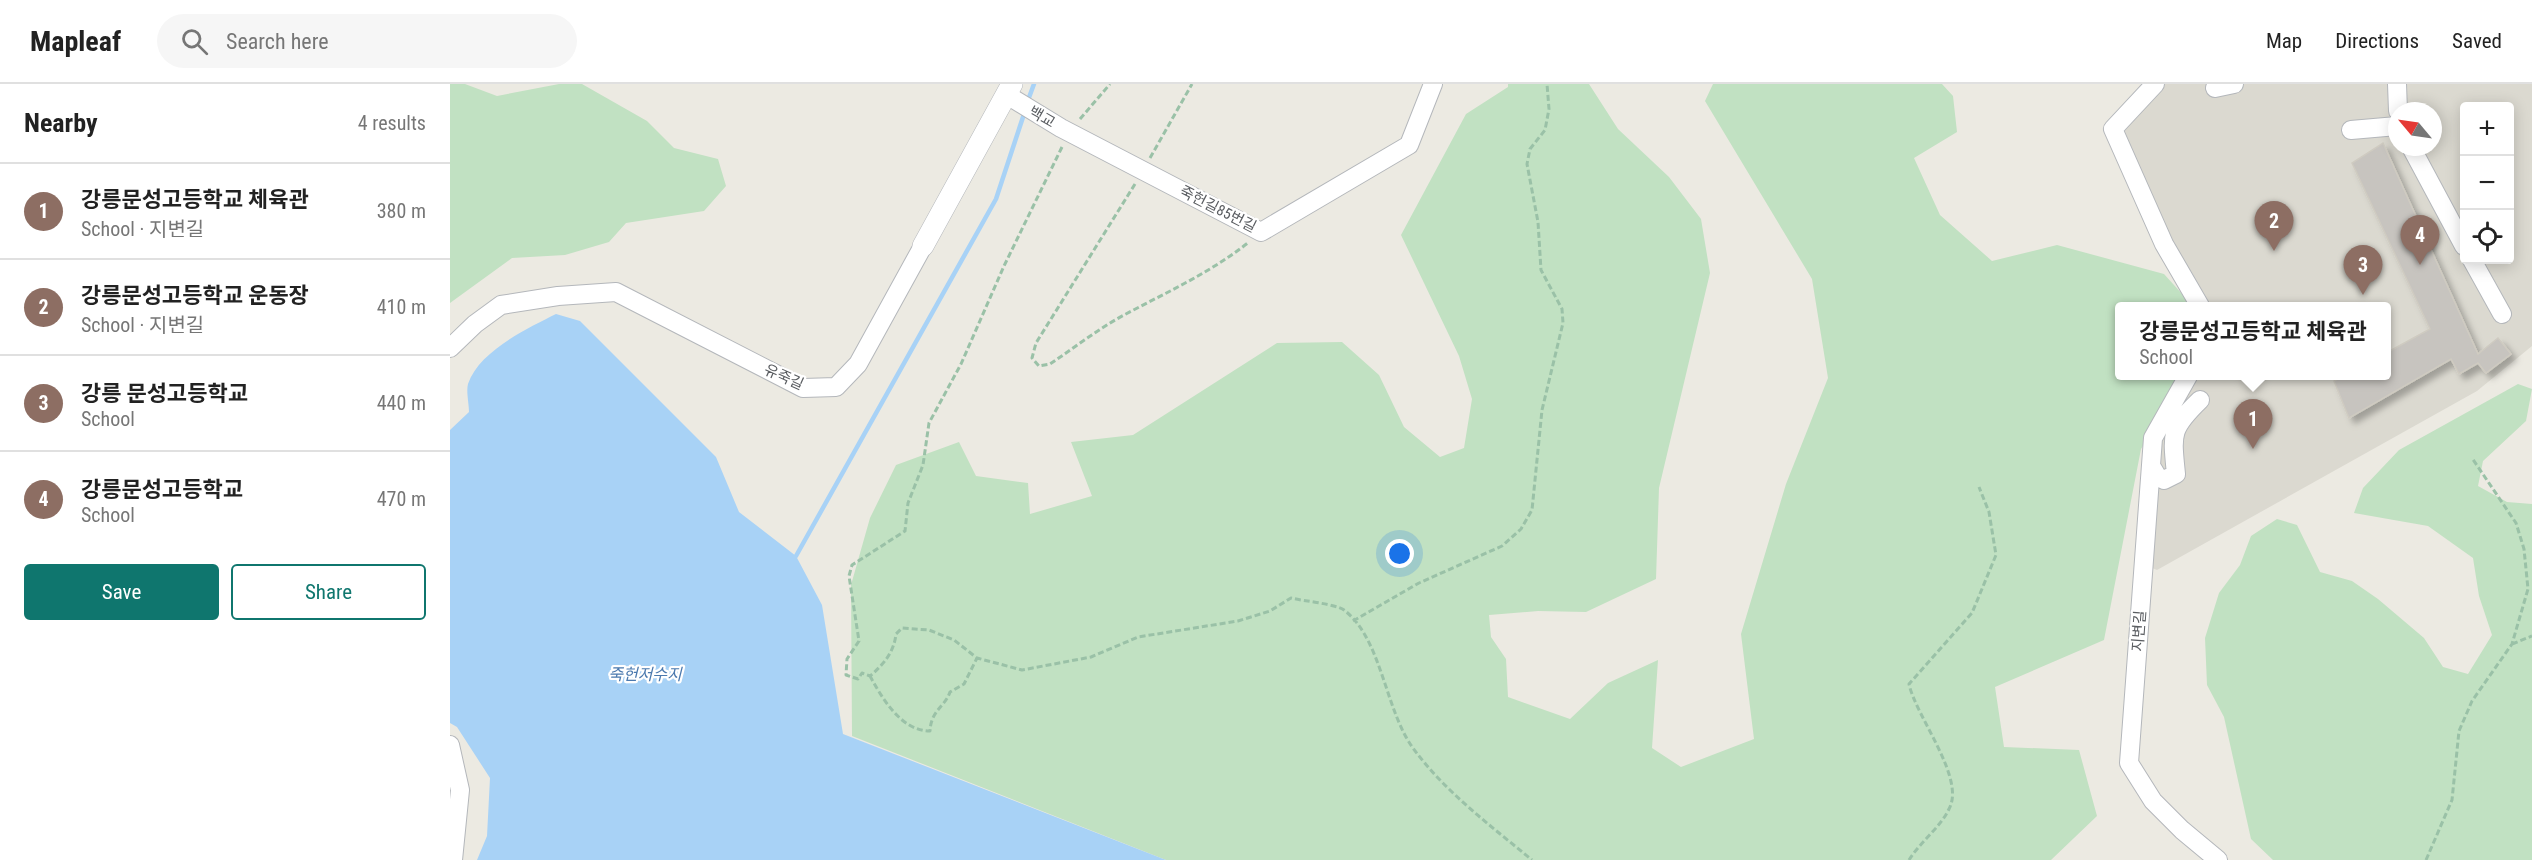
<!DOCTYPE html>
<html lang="en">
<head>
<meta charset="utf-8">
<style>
	:root { --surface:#fff; --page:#f6f6f6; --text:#222; --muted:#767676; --line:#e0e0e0; --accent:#0f766e }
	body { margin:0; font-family:"Roboto Condensed","Noto Sans KR",sans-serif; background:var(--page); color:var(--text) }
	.controls { position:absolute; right:18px; top:18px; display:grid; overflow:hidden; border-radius:6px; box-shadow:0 3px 15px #0003 }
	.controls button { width:54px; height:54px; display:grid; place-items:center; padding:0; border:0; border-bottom:2px solid var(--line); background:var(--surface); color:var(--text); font:30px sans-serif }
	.compass { position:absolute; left:1938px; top:18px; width:54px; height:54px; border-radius:50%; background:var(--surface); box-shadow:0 3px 15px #0003; rotate:299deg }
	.you { position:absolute; left:950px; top:470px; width:21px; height:21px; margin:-15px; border:4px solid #fff; border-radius:50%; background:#1a73e8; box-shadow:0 0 0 9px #1a73e833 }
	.badge { display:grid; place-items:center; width:39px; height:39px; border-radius:50%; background:var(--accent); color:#fff; font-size:20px; font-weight:700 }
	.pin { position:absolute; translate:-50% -50px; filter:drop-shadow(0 2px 3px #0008) }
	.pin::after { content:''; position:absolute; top:32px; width:21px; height:18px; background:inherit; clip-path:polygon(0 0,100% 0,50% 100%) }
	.popup { position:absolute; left:1665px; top:218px; width:276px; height:78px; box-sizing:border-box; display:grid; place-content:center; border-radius:6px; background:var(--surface); filter:drop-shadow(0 2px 4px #0005); font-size:20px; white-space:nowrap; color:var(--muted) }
	.popup b { font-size:22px; color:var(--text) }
	.popup::after { content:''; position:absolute; left:50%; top:100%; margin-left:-12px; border:12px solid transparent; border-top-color:var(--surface) }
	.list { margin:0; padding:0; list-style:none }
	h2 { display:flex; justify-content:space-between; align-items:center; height:78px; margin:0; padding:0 24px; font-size:26px }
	h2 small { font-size:20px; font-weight:400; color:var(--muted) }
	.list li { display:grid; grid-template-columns:39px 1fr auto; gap:18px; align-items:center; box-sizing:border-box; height:96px; padding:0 24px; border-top:2px solid var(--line) }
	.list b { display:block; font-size:22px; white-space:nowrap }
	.list p { margin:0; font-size:20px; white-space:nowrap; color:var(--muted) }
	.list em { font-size:20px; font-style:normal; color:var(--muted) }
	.actions { display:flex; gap:12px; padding:18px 24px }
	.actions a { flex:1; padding:14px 0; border:2px solid var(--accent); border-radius:6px; text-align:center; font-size:21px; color:var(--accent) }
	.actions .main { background:var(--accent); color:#fff }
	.icon { flex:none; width:33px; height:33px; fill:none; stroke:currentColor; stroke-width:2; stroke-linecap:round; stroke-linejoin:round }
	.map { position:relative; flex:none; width:2082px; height:776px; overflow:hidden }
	header { display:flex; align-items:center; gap:36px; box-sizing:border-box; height:84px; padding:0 30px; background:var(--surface); border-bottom:2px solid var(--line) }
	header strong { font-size:28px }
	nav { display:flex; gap:33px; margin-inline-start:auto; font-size:21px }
	.search { width:420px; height:54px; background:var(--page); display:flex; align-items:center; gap:15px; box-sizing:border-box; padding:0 21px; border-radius:33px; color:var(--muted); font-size:22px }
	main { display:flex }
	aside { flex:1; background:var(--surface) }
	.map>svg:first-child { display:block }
	.education { fill:#dbd9d0; fill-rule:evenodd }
	.green { fill:#c1e1c2 }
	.water { fill:#a8d2f6 }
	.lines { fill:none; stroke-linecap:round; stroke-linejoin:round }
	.stream { stroke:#a8d2f6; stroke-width:4.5 }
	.building { fill:#c7c4bf; stroke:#cfcbc1; stroke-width:1.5; filter:url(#shadow) }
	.minor-casing { stroke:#b4b7bb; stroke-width:20 }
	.tertiary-casing { stroke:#b4b7bb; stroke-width:22 }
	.path { stroke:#9ac1a7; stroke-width:3; stroke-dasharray:6 3; stroke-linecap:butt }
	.minor { stroke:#fff; stroke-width:18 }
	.tertiary { stroke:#fff; stroke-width:21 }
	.labels { text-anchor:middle; stroke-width:4.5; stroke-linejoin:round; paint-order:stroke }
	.street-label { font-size:15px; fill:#5a5d61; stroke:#fff }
	.water-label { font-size:16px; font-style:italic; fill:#4b79ae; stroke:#fff }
</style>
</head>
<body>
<header>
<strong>Mapleaf</strong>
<div class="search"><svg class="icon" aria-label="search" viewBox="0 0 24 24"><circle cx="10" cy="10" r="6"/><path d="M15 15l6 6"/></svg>Search here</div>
<nav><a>Map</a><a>Directions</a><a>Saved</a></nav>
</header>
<main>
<aside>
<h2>Nearby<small>4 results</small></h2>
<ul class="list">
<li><span class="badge" style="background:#8d6e63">1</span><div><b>강릉문성고등학교 체육관</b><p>School · 지변길</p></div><em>380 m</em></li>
<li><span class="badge" style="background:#8d6e63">2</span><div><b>강릉문성고등학교 운동장</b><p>School · 지변길</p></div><em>410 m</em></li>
<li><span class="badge" style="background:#8d6e63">3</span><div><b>강릉 문성고등학교</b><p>School</p></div><em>440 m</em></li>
<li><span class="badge" style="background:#8d6e63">4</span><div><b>강릉문성고등학교</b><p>School</p></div><em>470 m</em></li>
</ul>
<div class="actions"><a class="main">Save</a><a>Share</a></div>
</aside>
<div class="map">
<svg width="2082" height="776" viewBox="0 0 2082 776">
	<defs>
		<filter id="shadow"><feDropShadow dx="5.5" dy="5.5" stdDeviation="3" flood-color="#0004"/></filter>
	</defs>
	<rect width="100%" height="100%" fill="#eceae2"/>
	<path class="education" d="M1705,0H2082V262L2027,307L1707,486L1695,481L1703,354L1738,292H1936V222H1750L1663,45ZM2014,22H2060V176H2014ZM1947,27H1983V63H1947Z"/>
	<path class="green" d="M0,0H15L47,12L109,0H132L197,37L224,64L268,75L276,102L254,127L176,139L159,158L115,171L62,174L0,219Z
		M1058,0H1139L1168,45L1219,93L1251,135L1260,189L1209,404L1206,495L1136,528L1088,527L1039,531L1041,553L1056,575L1058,613L1120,635L1158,599L1208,576L1202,664L1231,683L1304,655L1291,550L1336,400L1378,294L1362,195L1255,17L1263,0H1492L1503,12L1507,48L1464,74L1490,131L1542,177L1607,161L1714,190L1743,222H1670V292H1736L1691,365L1654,556L1545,603L1554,663L1629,666L1647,732L1601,776H716L402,652L401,501L420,434L446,381L509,358L526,392L578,399L580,430L642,412L621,358L683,351L827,259L892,258L929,291L954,343L990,373L1014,364L1022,315L1009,272L951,151L1016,30L1058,3Z
		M2068,300L2082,305L2076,337L2033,377L2028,402L2057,418L2082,420V776H1823L1801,755L1774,633L1757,601L1755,554L1769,509L1790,481L1801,452L1827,435L1847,441L1870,488L1902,497L1928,515L1974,554L1993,583L2018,590L2042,551L2029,512L2023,474L1978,442L1904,429L1913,404L1949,366Z"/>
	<path class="water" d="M106,230L130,237L266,373L289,428L346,472L372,521L393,650L716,776H27L37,752L40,694L7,643L0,639V346L19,328C19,320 16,307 18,300C29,267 78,244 106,230Z"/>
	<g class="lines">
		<path class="stream" d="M577,19L584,0
			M346,472L546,115L575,27"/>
	</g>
	<path class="building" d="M1933,59L2028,270L2048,254L2061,270L2036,289L2028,279L2009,290L2001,275L1899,334L1884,297L1894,291H1936V269L1980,245L1902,79Z"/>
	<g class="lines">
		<g class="minor-casing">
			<path id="minor" d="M1705,0L1663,45L1714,160L1750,222
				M1947,0L1948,27
				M1765,4L1784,0
				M557,11L611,44L811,148L959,61L983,0
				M1901,46L1947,42
				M1961,63L2014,162
				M2022,176L2052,230
				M0,264L25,240L51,221L108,212L166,208L353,304L386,303L408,280L473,162
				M1738,292L1703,354L1679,679L1703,717L1732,746L1768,776
				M1701,382L1707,392L1714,396L1726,390C1722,350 1720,345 1750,316
				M0,661L10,706L3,776"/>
		</g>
		<g class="tertiary-casing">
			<path id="tertiary" d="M473,162L562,0"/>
		</g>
		<path class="path" d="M630,35L660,0
			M612,63L554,182L511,280L479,339L473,381L458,419L455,447L402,481L399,492L409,557L397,575L396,591L408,595L412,589L420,592C434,580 444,568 446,550L452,544L479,546L504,556L527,574L572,586L641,573L688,553L788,537L820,527L841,514C853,517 886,520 894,526C932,555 935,626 963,664C994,707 1041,742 1082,776
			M700,74L742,0
			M685,100L586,259L582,274L589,282L600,280C624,264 648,245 674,231C717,208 760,189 799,158
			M903,537L969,499L1052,462L1071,445L1082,426L1092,326L1113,239L1112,225L1091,186L1088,138L1077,80L1080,65L1095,46L1099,25L1097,0
			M2062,560L2082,552
			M420,592C432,614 451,647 480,647C481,626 495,623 500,608L514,600L527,574
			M1459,776C1470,758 1490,744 1499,725C1516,694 1466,633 1459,600L1522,529L1546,471L1539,428L1529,403
			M1976,776L2002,716L2009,647L2022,617L2062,560L2078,505L2074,465L2066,439L2022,374"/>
		<use href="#minor" class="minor"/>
		<use href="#tertiary" class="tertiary"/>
	</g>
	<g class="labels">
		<g class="street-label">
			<text transform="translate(592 33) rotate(30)" y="5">백교</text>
			<text transform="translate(768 125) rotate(27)" y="5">죽헌길85번길</text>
			<text transform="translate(334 293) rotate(24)" y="5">유죽길</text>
			<text transform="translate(1689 547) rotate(-86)" y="5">지변길</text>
		</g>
		<g class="water-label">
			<text x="195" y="596">죽헌저수지</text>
		</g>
	</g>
</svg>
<div class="controls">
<button>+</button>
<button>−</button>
<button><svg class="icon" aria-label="locate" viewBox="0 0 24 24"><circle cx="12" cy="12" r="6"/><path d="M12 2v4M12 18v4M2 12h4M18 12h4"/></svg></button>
</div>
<svg class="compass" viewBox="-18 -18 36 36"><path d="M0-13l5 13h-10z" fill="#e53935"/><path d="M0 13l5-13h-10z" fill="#767676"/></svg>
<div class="you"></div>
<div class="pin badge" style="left:1803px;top:365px;background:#8d6e63">1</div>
<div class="popup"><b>강릉문성고등학교 체육관</b>School</div>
<div class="pin badge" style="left:1824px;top:167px;background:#8d6e63">2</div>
<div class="pin badge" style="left:1913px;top:211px;background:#8d6e63">3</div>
<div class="pin badge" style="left:1970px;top:181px;background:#8d6e63">4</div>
</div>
</main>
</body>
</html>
